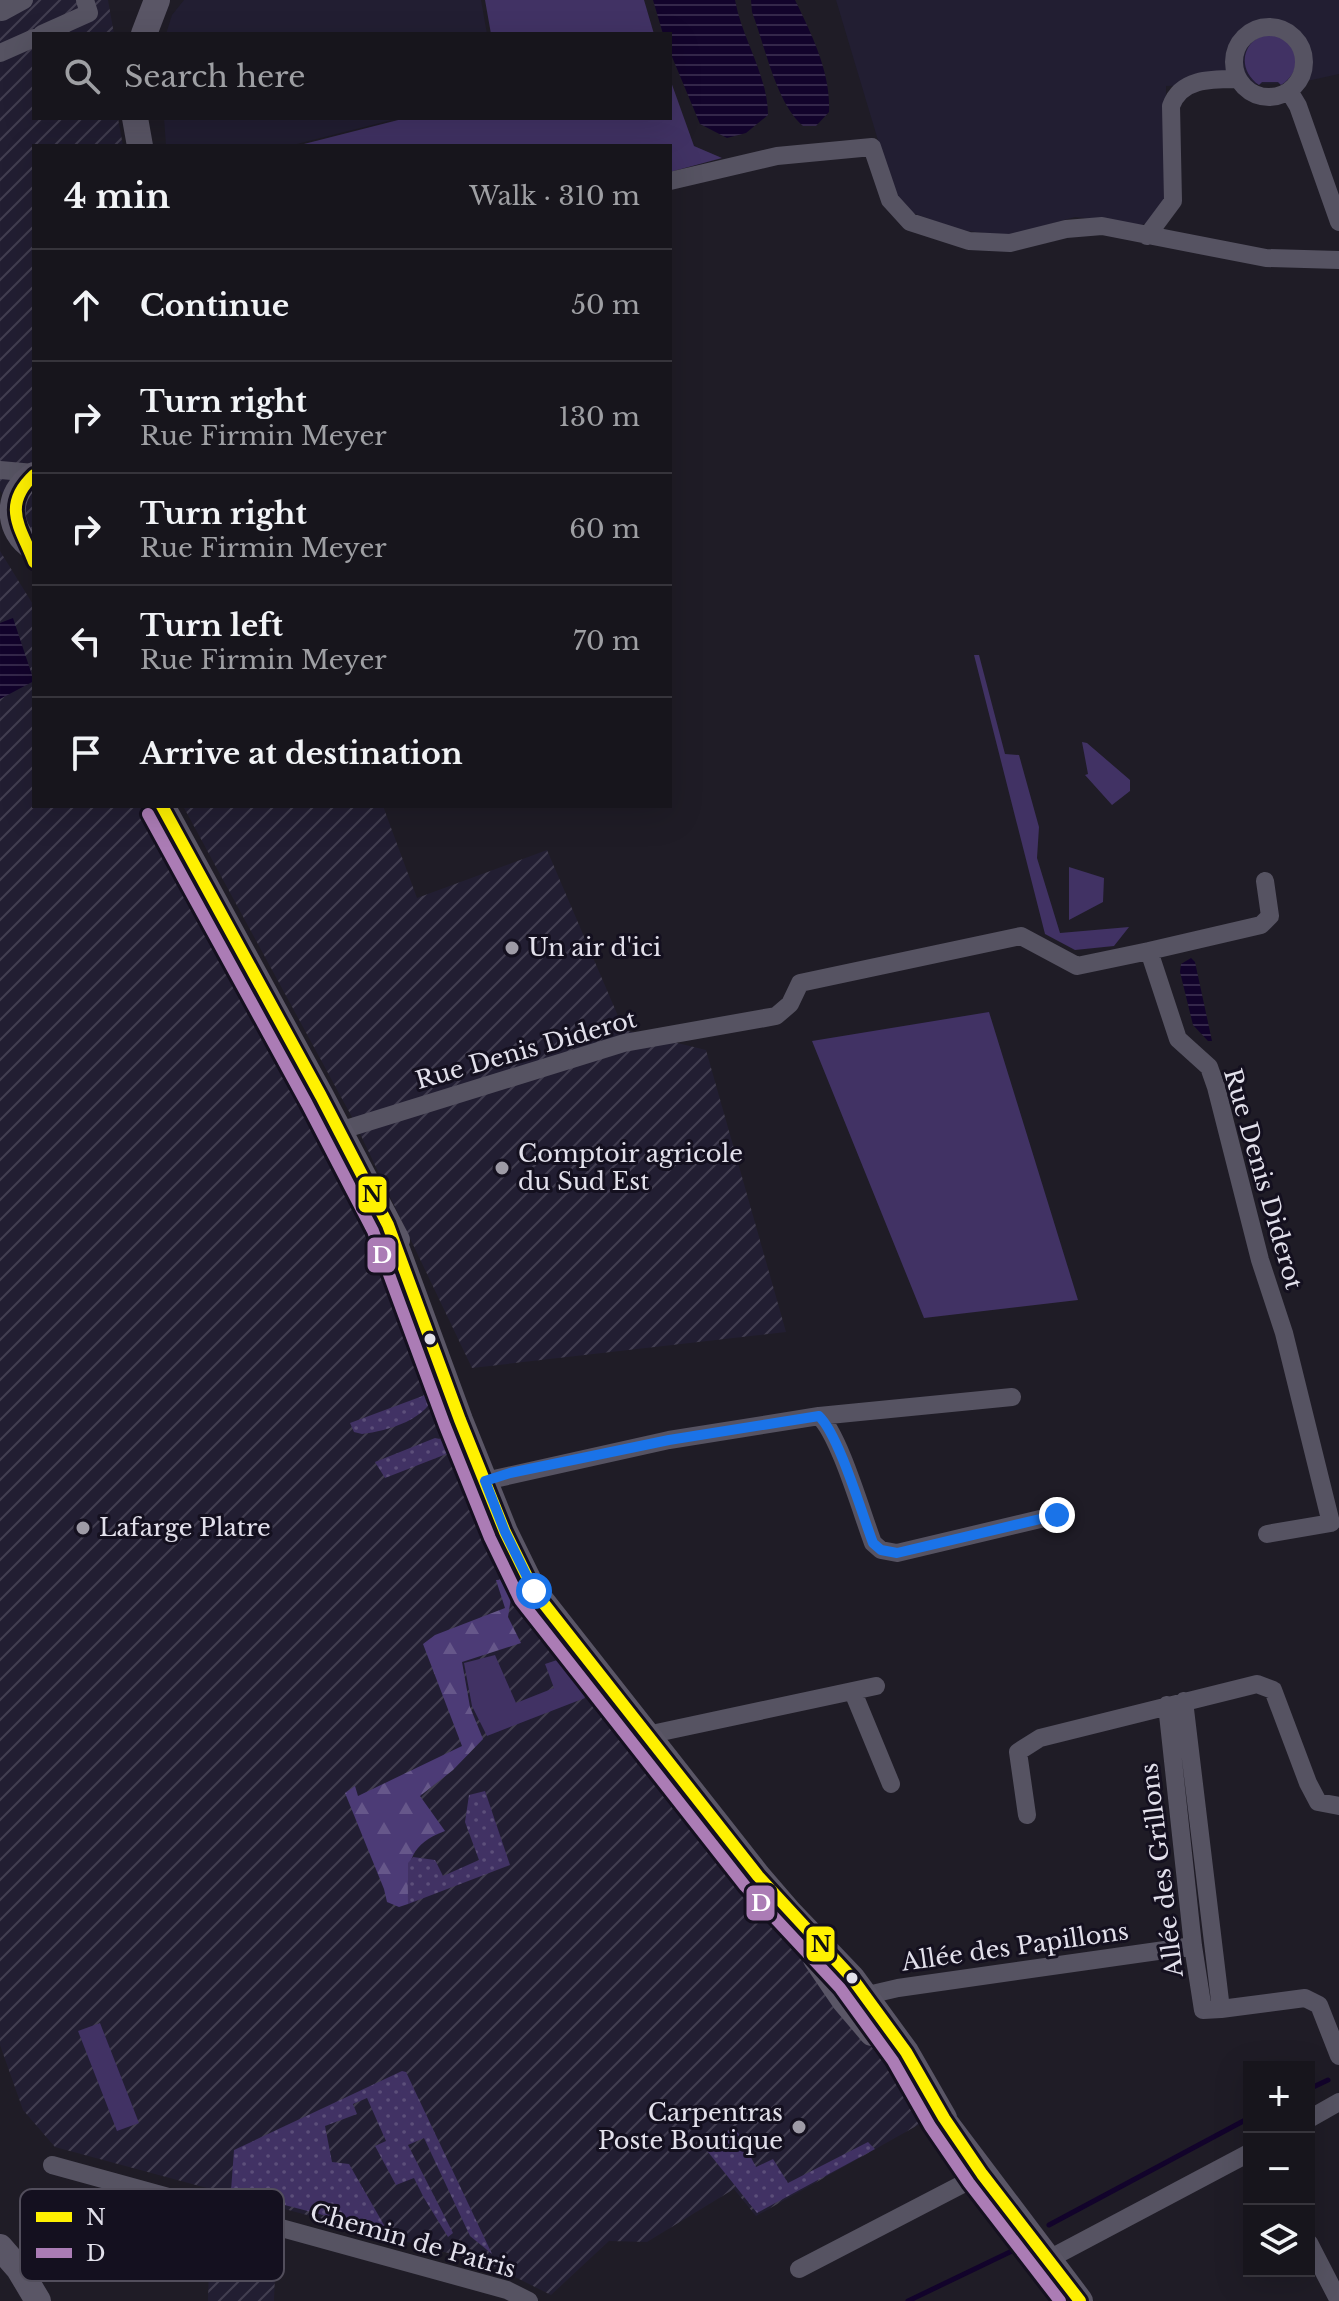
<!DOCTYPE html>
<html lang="en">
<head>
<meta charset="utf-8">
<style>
	:root { --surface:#17151c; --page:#201e25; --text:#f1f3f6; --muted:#9e9fa3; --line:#36343b }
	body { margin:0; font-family:"Libre Baskerville",serif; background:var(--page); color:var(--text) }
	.controls { position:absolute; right:24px; bottom:24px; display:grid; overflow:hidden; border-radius:0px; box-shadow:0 8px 32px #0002 }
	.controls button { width:72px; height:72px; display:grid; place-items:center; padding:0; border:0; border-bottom:2px solid var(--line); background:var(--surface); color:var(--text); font:40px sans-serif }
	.stop { position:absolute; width:24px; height:24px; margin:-18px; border:6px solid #1a73e8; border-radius:50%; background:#fff }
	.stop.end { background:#1a73e8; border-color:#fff; box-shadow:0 2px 8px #0008 }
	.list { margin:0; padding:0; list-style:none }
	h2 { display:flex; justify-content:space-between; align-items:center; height:104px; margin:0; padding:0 32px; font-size:34px }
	h2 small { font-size:26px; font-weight:400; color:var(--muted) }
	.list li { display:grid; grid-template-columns:52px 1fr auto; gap:24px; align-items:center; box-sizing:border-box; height:112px; padding:0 32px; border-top:2px solid var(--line) }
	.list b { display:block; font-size:30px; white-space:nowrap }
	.list p { margin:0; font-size:26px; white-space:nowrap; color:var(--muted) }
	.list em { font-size:26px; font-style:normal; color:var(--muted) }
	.icon { flex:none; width:44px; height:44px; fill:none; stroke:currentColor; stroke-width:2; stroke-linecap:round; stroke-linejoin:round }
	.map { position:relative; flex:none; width:1339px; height:2301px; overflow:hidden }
	.search { position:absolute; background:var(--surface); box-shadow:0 8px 32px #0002; left:32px; top:32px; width:640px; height:88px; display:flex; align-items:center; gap:20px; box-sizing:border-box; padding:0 28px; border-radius:0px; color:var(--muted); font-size:30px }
	.panel { position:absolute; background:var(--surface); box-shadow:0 8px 32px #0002; left:32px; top:144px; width:640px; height:664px; border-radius:0px }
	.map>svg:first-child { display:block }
	.built { fill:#221e32 }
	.industrial { fill:url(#industrial-furrows) }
	.grass { fill:#413264 }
	.forest { fill:url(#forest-firs) }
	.garden { fill:url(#garden-dots) }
	.water { fill:url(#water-rules) }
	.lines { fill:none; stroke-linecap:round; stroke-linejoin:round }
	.stream { stroke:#12032b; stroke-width:5 }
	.street { stroke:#565362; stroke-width:18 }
	.secondary { stroke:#5a5666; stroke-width:26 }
	.bus-1-casing { stroke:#14101f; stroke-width:18 }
	.bus-2-casing { stroke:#14101f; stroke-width:18 }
	.bus-1 { stroke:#fff100; stroke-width:12 }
	.bus-2 { stroke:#ab7cb5; stroke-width:12 }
	.route { stroke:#1a73e8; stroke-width:10 }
	.poi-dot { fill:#9e9ba6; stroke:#14101f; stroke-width:3 }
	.bus-dot { fill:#e2e0eb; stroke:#14101f; stroke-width:3 }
	.labels { text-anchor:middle; stroke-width:6; stroke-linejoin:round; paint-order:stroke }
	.poi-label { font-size:24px; fill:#e2e0eb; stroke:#14101f; text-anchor:start }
	.street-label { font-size:24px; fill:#e2e0eb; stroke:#14101f }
	.key { fill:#14101f; stroke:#524e5c; stroke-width:2 }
	.key-label { font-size:22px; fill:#e2e0eb }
	.line-badge { stroke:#14101f; stroke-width:3 }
	.badge-label { font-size:22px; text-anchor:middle; font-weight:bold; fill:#fff }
	.pale-badge-label { font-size:22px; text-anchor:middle; font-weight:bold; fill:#111 }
</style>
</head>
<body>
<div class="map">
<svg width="1339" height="2301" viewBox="0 0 1339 2301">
	<defs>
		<pattern id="industrial-furrows" width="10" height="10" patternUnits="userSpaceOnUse" patternTransform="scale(2)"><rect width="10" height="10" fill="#221e32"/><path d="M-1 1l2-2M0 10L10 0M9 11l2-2" fill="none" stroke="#423e50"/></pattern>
		<pattern id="forest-firs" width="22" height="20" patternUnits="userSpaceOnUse" patternTransform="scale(2)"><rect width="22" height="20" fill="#4c3b76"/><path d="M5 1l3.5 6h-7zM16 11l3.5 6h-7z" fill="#66578a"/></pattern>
		<pattern id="garden-dots" width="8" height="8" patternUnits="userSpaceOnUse" patternTransform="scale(2)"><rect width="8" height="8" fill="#413264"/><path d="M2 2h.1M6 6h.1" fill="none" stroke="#5c4f7a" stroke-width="1.8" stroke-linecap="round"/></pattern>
		<pattern id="water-rules" width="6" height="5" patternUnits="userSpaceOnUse" patternTransform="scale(2)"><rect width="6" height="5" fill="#12032b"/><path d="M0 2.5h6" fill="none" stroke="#34274a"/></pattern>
	</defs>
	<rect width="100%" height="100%" fill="#1f1c26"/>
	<path class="built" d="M184,0H481L487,34H166L172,15Z
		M836,0H1339V74L1298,83L1166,86L1167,203L1156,219L1142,225L1075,217L1008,236L960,230L907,211L895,197Z
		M164,118H400L289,146H166Z"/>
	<path class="industrial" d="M0,0H108L114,34H34V118H118L123,146H34V545L0,490Z
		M0,551L34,606V806H147L359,1207L519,1569L556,1638L633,1756L784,1931L927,2120L756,2216L734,2189L647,2242L609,2241L551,2295L489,2264L55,2147L23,2110L0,2045Z
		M183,806H383L417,898L547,850L624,1030L706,1050L786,1332L472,1368L353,1119Z
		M210,2229L276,2247L274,2301H208Z"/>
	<path class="grass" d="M485,0H644L654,34H491Z
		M1267,34C1298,34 1307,69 1281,85L1278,82H1262L1259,85C1237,70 1241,41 1267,34Z
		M670,79L694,146L722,158L670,172V146H296L406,118H670Z
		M974,655H979L1005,754L1019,755L1039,827L1037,858L1060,933L1129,927L1114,946L1075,950L1045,934Z
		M1082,742L1087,743L1130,780V791L1112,805L1085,775L1088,774Z
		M1069,867L1104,878L1103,902L1069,920Z
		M989,1012L1078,1300L924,1318L812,1041Z
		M495,1655L516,1703L554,1688L545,1664L563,1658L585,1698L487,1736L472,1706L464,1663Z
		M100,2023L139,2123L117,2131L78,2031Z"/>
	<path class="forest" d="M514,1579L508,1617L521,1643L462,1662L470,1707L483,1739L453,1770L420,1796L445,1831C405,1846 408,1867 408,1904L399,1907L387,1902L384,1889L345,1793L355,1786L358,1796L462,1746L423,1644L435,1635L505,1608L496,1580Z"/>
	<path class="garden" d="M436,1391C429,1419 388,1431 362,1434L354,1432L350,1423Z
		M435,1438L445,1440L449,1453L385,1478L375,1462Z
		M485,1791L510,1865L408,1904V1863L413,1857L435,1860L443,1876L479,1860L465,1822L469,1795Z
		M402,2071L406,2072L492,2254L470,2236L424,2138L408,2145L453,2233L448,2237L424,2198L414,2178L396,2185L375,2146L386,2141L367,2098L353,2104L357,2114L325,2126L332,2162L349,2164L388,2232L231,2191L234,2150Z
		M735,2127L756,2167L773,2159L788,2183L868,2142L875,2149L757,2213L704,2147Z"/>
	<path class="water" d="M653,0H735C742,39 768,76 768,115L746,133L727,138L700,124L670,52V34H663Z
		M751,0H795C812,35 831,73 829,112L816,126H803C776,103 765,46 752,12Z
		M13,618L34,681L0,699V623Z
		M1191,958L1195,962L1212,1041H1208L1193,1025L1180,972L1181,964Z"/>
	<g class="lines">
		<path class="stream" d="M1309,2089L1328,2080
			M1049,2225L1249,2118
			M908,2301L1012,2251"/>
		<path class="street" d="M0,7L2,12L24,0
			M1234 62a35 35 0 1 1 70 0a35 35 0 1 1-70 0Z
			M42,34L89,13L85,0
			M0,53L34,38
			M1289,91L1298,106L1339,222
			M670,181L777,156L872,147L890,200L910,222L969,241L1010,243L1066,229L1102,226L1266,258L1339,260
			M1147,236L1173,201L1171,106C1181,78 1212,79 1238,79
			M0,470L34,473
			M1149,951L1261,925L1270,916L1265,881
			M339,1131L624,1043L776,1016L790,1004L800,983L1021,936L1077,966L1149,951L1178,1039L1209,1067L1216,1087L1260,1260L1284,1333L1331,1523L1267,1534
			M819,1416L1012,1397
			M485,1481L669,1440L819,1416C839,1434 862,1514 873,1543L881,1550L897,1553L1057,1515
			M853,1692L891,1784
			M1167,1705L1193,1946L1203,2010L1221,2009L1184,1701
			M647,1735L876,1686
			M1027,1815L1018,1752L1040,1738L1257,1684L1273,1690L1308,1783L1318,1802L1339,1806
			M855,1998L898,1988L1193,1946
			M1221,2009L1305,1998L1319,2005L1339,2056
			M1309,2119L1339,2102
			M52,2165L507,2290L529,2301
			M1309,2243L1339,2301
			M1049,2259L1249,2153
			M799,2269L982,2174"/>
		<path class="secondary" d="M144,34L157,0
			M135,118L140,146
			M34,475C5,493 6,531 34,548
			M162,806L321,1096L397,1240
			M388,1225L460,1420L505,1532L534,1591L758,1876L789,1912L852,1978L906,2052L944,2118
			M816,1959L844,2000L872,2033
			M933,2106L1080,2301
			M0,2247L19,2269L38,2301"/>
		<g class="bus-1-casing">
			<path id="bus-1" d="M34,475C0,507 22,529 34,562
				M162,806L321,1096L388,1225L460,1420L505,1532L534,1591L758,1876L852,1978L906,2052L944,2118L982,2174L1080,2301"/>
		</g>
		<g class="bus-2-casing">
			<path id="bus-2" d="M148,814L307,1104L373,1231L445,1426L490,1538L520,1600L745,1886L840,1988L893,2061L930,2126L969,2183L1060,2301"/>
		</g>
		<use href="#bus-1" class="bus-1"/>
		<use href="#bus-2" class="bus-2"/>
	</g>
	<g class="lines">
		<path class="route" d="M534,1591L505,1532L485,1481L510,1473L669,1440L819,1416C839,1435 862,1514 873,1543L881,1550L897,1553L1057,1515"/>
	</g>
	<g class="poi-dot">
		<circle cx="512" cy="948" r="8"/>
		<circle cx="502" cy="1168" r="8"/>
		<circle cx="83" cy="1528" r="8"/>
		<circle cx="799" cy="2127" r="8"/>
	</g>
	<g class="bus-dot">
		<circle cx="430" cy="1339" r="7"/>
		<circle cx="852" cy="1978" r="7"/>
	</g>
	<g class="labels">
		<g class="poi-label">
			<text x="528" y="956">Un air d'ici</text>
			<text x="518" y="1162">Comptoir agricole<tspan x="518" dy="28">du Sud Est</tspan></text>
			<text x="99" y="1536">Lafarge Platre</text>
			<text x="783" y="2121" text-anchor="end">Carpentras<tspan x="783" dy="28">Poste Boutique</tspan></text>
		</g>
		<g class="street-label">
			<text transform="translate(526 1050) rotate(-16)" y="8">Rue Denis Diderot</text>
			<text transform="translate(1263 1179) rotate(74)" y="8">Rue Denis Diderot</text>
			<text transform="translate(1162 1870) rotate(-97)" y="8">Allée des Grillons</text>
			<text transform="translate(1015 1947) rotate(-8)" y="8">Allée des Papillons</text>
			<text transform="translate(413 2241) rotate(16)" y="8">Chemin de Patris</text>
		</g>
	</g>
	<rect x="20" y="2189" width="264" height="92" rx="12" class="key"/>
	<rect x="36" y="2212" width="36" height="10" fill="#fff100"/>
	<rect x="36" y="2248" width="36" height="10" fill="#ab7cb5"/>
	<g class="key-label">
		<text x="86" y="2225">N</text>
		<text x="86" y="2261">D</text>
	</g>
	<g class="line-badge">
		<rect x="357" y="1175" width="31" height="39" rx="8" fill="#fff100"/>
		<rect x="366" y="1236" width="31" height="38" rx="8" fill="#ab7cb5"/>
		<rect x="745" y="1884" width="31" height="38" rx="8" fill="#ab7cb5"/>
		<rect x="805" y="1925" width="31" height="38" rx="8" fill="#fff100"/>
	</g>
	<g class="badge-label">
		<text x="382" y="1263">D</text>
		<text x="761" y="1911">D</text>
	</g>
	<g class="pale-badge-label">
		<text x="372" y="1202">N</text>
		<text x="821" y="1952">N</text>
	</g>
</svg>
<div class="controls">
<button>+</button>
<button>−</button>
<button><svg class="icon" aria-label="layers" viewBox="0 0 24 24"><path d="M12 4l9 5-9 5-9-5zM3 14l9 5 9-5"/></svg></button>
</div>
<div class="stop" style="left:534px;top:1591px"></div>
<div class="stop end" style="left:1057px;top:1515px"></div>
<div class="search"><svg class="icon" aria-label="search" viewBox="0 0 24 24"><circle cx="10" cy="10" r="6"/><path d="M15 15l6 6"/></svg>Search here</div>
<section class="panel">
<h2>4 min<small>Walk · 310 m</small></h2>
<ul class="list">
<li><svg class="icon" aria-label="ahead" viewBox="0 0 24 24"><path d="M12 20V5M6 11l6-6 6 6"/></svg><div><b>Continue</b></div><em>50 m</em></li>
<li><svg class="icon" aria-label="right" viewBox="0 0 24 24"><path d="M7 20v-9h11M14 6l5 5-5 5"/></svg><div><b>Turn right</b><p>Rue Firmin Meyer</p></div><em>130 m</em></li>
<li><svg class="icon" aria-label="right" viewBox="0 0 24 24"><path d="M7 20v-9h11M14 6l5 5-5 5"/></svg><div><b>Turn right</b><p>Rue Firmin Meyer</p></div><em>60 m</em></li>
<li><svg class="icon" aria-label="left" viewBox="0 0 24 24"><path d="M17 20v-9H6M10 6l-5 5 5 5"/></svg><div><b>Turn left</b><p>Rue Firmin Meyer</p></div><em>70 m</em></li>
<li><svg class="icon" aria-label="arrive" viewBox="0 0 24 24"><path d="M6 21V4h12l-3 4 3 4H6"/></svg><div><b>Arrive at destination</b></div></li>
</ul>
</section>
</div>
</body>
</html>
